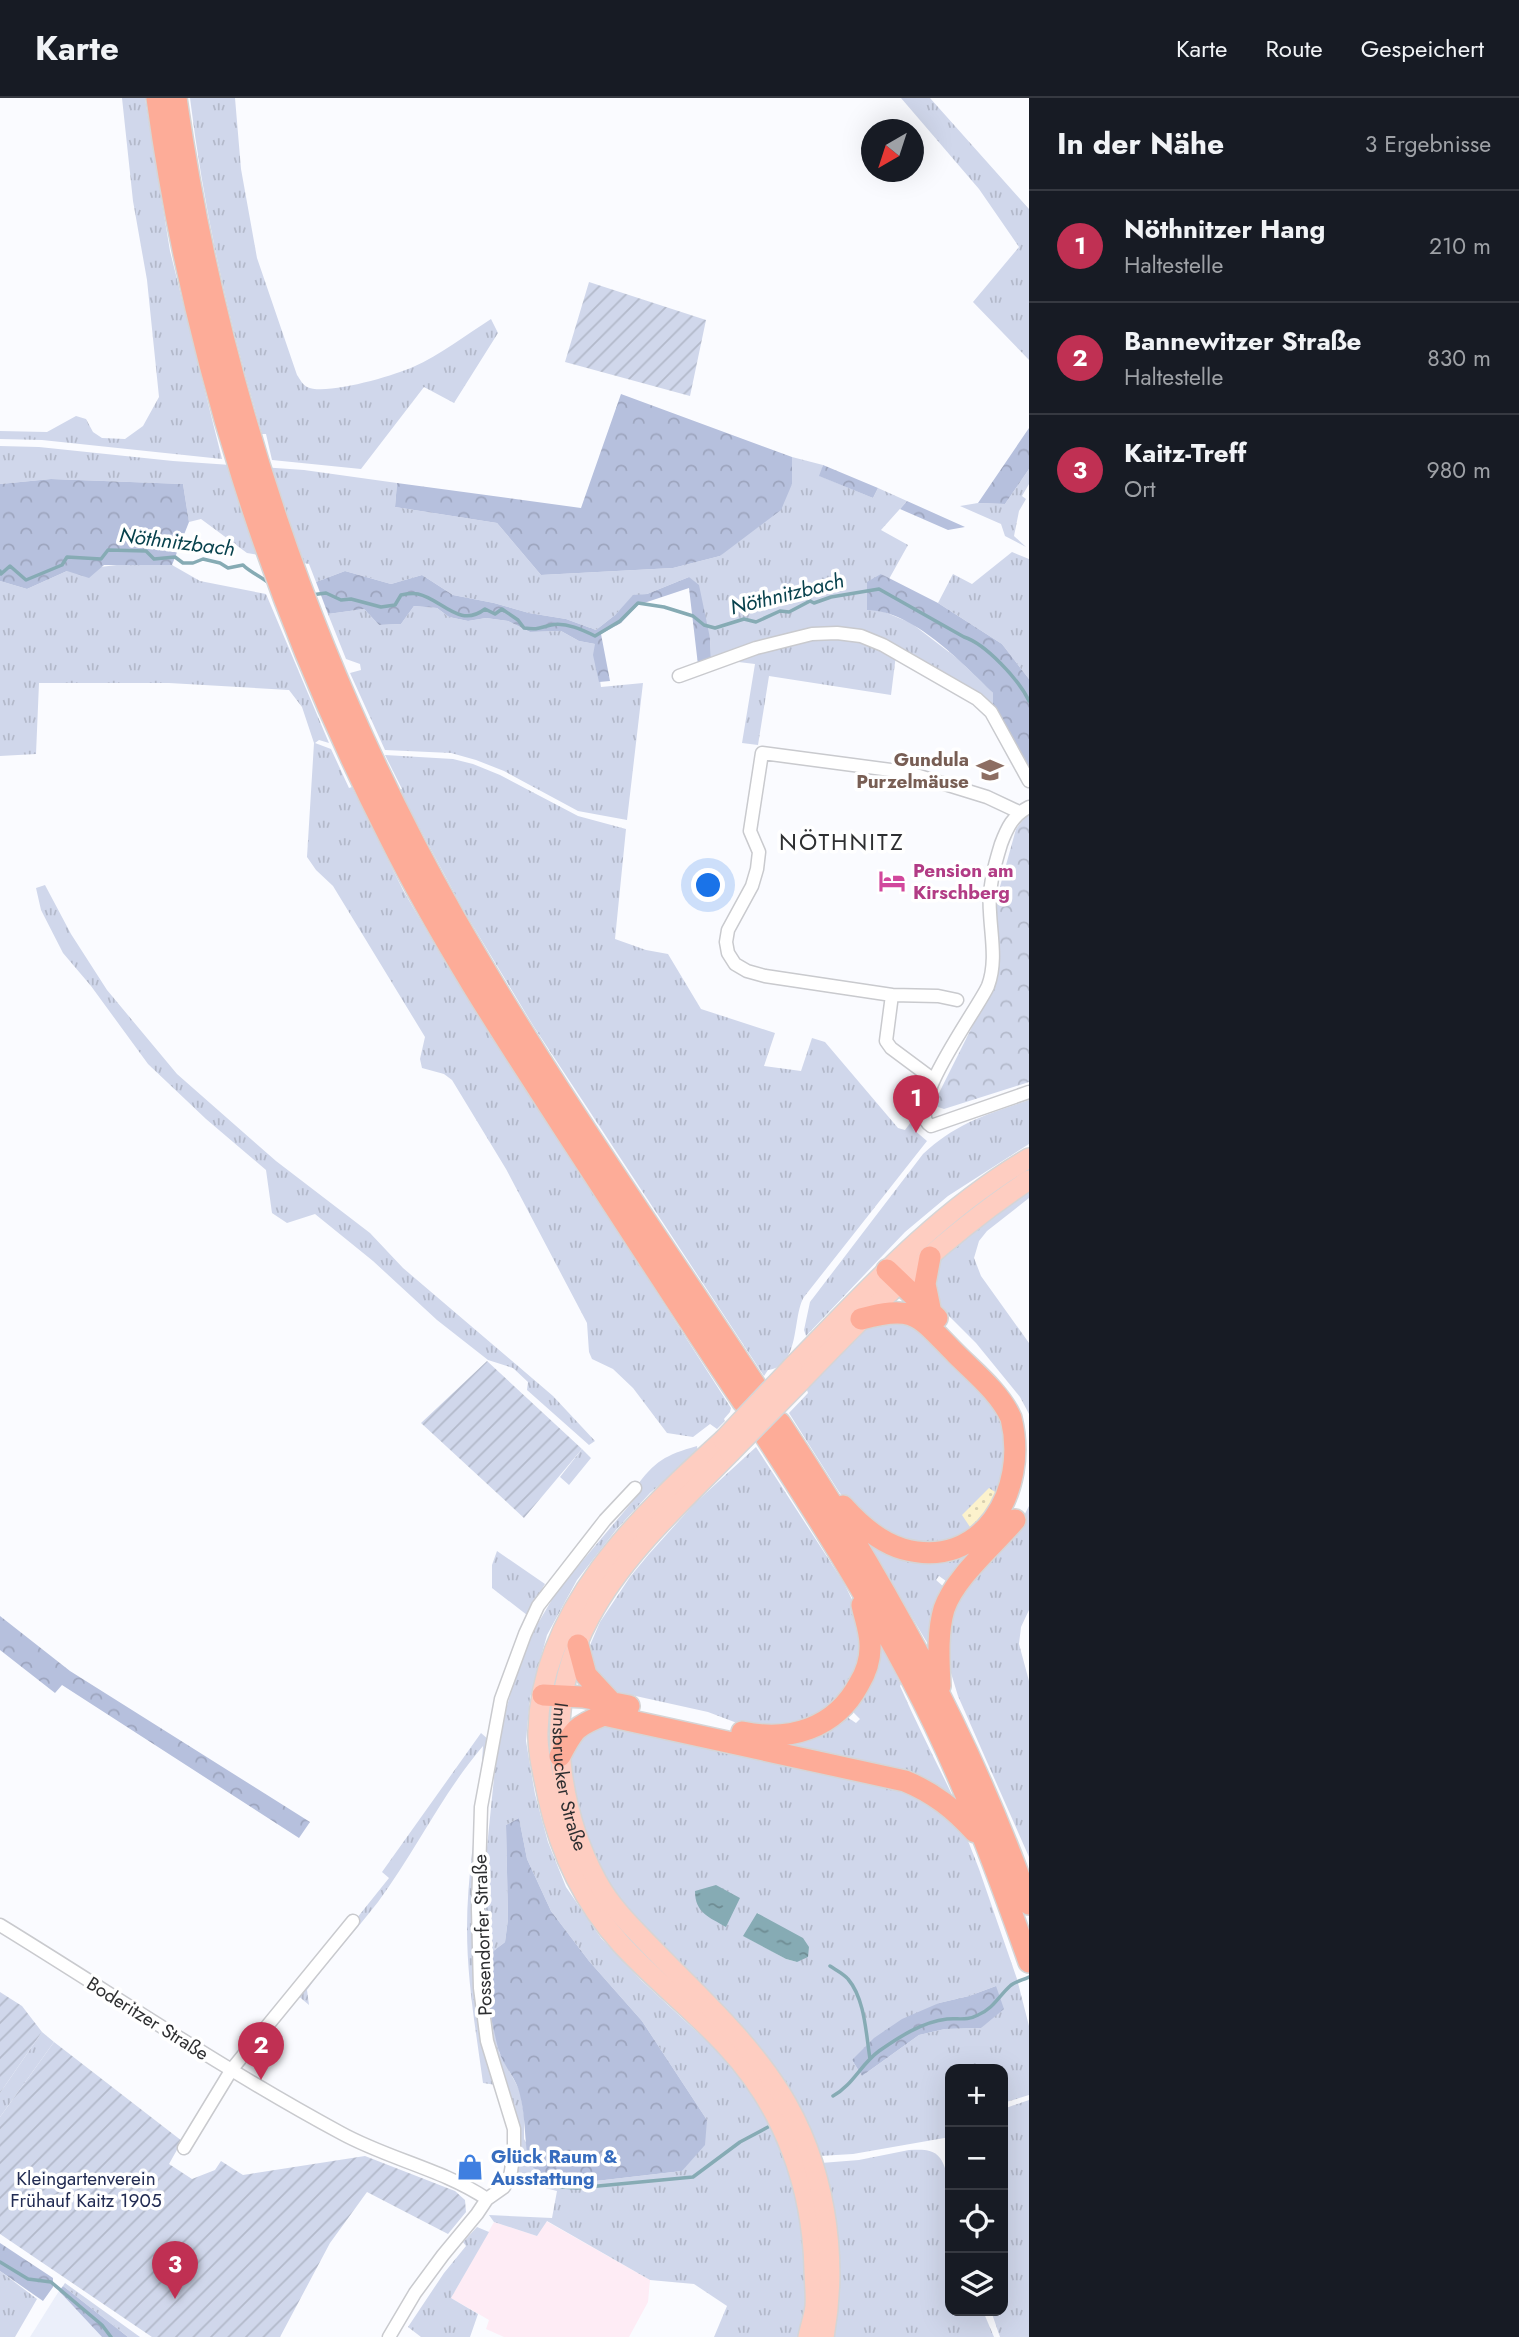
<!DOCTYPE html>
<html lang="de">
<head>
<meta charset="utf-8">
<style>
	:root { --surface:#171b24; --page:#20242c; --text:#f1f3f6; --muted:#9ea1a6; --line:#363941; --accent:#c03053 }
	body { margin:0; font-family:Jost,sans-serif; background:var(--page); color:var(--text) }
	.controls { position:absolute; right:21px; bottom:21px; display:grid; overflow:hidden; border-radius:14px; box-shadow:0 7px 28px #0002 }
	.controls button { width:63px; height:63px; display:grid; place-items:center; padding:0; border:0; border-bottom:2px solid var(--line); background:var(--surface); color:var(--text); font:35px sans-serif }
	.compass { position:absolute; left:861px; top:21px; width:63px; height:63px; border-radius:50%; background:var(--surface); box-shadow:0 7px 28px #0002; rotate:219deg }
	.you { position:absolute; left:709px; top:788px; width:24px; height:24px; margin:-18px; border:5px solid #fff; border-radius:50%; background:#1a73e8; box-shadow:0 0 0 10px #1a73e833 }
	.badge { display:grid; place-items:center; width:46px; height:46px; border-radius:50%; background:var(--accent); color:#fff; font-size:23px; font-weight:700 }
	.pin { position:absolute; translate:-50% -58px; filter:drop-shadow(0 2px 4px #0008) }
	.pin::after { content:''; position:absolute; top:37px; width:24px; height:21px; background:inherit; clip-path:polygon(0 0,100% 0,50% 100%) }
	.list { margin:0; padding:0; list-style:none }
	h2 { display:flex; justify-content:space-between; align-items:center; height:91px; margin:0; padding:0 28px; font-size:30px }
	h2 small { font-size:23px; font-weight:400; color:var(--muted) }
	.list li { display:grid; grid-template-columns:46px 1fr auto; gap:21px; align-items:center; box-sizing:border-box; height:112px; padding:0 28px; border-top:2px solid var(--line) }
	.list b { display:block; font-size:26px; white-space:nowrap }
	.list p { margin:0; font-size:23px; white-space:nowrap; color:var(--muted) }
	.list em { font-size:23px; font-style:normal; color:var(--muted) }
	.icon { flex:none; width:38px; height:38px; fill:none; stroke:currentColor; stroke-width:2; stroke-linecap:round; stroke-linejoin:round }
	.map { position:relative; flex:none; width:1029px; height:2239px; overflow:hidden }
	header { display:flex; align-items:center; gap:42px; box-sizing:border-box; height:98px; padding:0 35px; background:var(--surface); border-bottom:2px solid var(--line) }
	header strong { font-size:33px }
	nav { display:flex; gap:38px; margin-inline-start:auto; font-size:24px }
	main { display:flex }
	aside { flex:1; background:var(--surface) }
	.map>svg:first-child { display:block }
	.commercial { fill:#feecf5 }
	.built { fill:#ebeffa }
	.grass { fill:url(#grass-tufts); fill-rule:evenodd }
	.forest { fill:url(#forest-crowns) }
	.sand { fill:url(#sand-dots) }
	.park { fill:url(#park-crowns) }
	.garden { fill:url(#garden-furrows) }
	.water { fill:url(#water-ripples) }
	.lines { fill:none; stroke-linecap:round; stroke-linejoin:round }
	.stream { stroke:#86abb4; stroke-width:3.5 }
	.street-casing { stroke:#c9cace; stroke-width:15 }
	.primary-casing { stroke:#d5d5d6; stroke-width:22 }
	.highway-casing { stroke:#d5d5d6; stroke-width:24 }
	.street { stroke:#fff; stroke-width:12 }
	.primary { stroke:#fecdc1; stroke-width:19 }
	.highway { stroke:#fdac98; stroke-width:21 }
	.primary-bridge-casing { stroke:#d5d5d6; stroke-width:22; stroke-linecap:butt }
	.primary-bridge { stroke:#fecdc1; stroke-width:19 }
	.labels { text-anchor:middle; stroke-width:7; stroke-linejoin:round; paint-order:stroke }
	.education-label { font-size:19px; font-weight:bold; fill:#785e54; stroke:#fff; text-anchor:end }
	.hotel-label { font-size:19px; font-weight:bold; fill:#b23c85; stroke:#fff; text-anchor:start }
	.street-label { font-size:19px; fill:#2e2f31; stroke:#fff }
	.shop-label { font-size:19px; font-weight:bold; fill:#366cbe; stroke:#fff; text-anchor:start }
	.park-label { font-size:19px; fill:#222c53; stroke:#fff }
	.water-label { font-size:21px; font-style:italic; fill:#08424d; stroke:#fff }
	.quarter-label { font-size:23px; letter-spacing:2px; fill:#2e2f31; stroke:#fff }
</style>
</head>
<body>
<header>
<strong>Karte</strong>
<nav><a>Karte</a><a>Route</a><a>Gespeichert</a></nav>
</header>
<main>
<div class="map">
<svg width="1029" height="2239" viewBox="0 0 1029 2239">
	<defs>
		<pattern id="grass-tufts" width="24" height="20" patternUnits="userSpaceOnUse" patternTransform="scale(1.75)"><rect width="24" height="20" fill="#d0d7eb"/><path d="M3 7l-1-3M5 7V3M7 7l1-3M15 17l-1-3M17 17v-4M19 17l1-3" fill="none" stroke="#b3b9ca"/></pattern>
		<pattern id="forest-crowns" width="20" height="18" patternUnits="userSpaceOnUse" patternTransform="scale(1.75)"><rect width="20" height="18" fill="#b6c0dd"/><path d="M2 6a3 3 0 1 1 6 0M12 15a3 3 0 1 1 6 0" fill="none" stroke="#9da5be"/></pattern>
		<pattern id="sand-dots" width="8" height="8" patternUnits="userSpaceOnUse" patternTransform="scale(1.75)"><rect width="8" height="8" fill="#fcf2cc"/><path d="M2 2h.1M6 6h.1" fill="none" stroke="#d8d0b0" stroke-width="1.8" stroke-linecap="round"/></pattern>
		<pattern id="park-crowns" width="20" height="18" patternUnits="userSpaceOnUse" patternTransform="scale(1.75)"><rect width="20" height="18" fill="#d0d7eb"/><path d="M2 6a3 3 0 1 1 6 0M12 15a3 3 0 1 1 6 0" fill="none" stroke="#b3b9ca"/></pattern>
		<pattern id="garden-furrows" width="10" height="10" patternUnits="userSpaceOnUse" patternTransform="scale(1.75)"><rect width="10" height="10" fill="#d0d7eb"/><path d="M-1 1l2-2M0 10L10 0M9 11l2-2" fill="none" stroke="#b3b9ca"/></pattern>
		<pattern id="water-ripples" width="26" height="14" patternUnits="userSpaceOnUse" patternTransform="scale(1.75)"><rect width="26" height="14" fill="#86abb4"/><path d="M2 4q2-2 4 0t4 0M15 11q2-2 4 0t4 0" fill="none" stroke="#6e8c93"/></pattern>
	</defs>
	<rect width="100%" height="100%" fill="#fafbff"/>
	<path class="commercial" d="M546,2123L650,2182L648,2204L629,2239H504L486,2231L489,2222L451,2200L494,2124L537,2138Z"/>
	<path class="built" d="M59,2193L102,2239H30Z"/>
	<path class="grass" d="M122,0H145L170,153L222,361L42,342L0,341V333L47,334L76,318L86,321L93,334L102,340L125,341L143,328L159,299L147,182L133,103Z
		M190,0H235L241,71L257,160L297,277C300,281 302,286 307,289C325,298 393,278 413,269C440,257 466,237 491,221L498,235L454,305L424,289L361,371L272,362L266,336H262C229,226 204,114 190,0Z
		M901,0H930L1029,111V262L973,204L1019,149L979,91Z
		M0,348L39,349L173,363L304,372L397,385L395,409L497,425L541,477L673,470L720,458L792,386V359L823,367L820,378L873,400L878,390L907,403L881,432L908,447L889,481L881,476L882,513L911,525L958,561L993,595V611L883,543L832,532L711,562L710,540L689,479L647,496L633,498L615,517L596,532L566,521L529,515L494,505L453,497L422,477L391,486L345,473L316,484L309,466L247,455L201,421L189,424L183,386L51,381L0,386Z
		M1029,371V386L1022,398L1026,401L1019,413L1014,438L1026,449L1005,438L1001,426L960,408L978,405L1005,406Z
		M1012,454L1029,461V581L1002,546L938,505L953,476L972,486Z
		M125,466L172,467L200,483L266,496L329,645L319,642L315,645L331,651L349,690L352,689L403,792L448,869L731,1310L730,1314L724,1321L725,1323L717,1331L710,1326L693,1339L667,1335L633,1290L613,1271L592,1261L589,1254L587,1225L506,1071L452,982L444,976L422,970L420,961L425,939L333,788L316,772L307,759L314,645L302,609L289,592L169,585H39L36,656L0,658V483L27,491L67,473Z
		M414,508L437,510L449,519L468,523L486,520L508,523L530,534L561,533L579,543L595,546L601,589L643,585L627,722L578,713L504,673L476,662L451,655L385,652L350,575L361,572L360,566L346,561L328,516L364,511L379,527L401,526Z
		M812,539L853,540L896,557L891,597L769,578L758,647L742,645L755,566L730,563Z
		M385,657L453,661L473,666L500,677L578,718L626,731L615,841L646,852L668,856L701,911L775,935L764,968L801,973L812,940L825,944L898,1030L905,1032L911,1024L913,1031L927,1043L804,1199C792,1218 801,1268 768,1272L764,1278L534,929L465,815L399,692L402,691Z
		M45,787L71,836L107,892L177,976L276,1063L370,1135L403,1170L553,1298L595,1343L589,1347L527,1292L528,1284L513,1270L488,1262L437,1222L373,1163L315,1116L287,1125L272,1115L266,1072L206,1021L148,966L91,888L63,855L41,812L36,790Z
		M1029,1002V1046L948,1098L905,1134L806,1238L804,1232L810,1204L923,1056C956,1025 988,1016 1029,1002Z
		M1029,1088V1100L987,1133L979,1143L974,1160L981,1178L1029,1245V1316L1020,1299L976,1245L941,1210L936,1189L937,1185H935L933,1176L943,1157Z
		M892,1222L917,1229L1005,1318L1012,1389L959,1444L906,1447L858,1416L839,1394L789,1315L808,1295L807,1292L813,1284L871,1227L873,1229Z
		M1021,1327C1029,1398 997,1432 954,1481L946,1483L939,1478L936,1482L944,1489L932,1553L863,1437L905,1456L1000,1427L1014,1406L1025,1373Z
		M697,1348L698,1354L650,1395L616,1432L577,1482L547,1537L530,1600L526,1643L535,1696L548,1744L566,1789L601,1840L642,1883L721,1956L745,1985L763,2014L777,2041L796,2092L809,2188L803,2239H714L727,2208L694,2186L650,2182L547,2123L537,2138L494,2124L489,2117L552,2120L557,2093L513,2082L518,2061L494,1952L483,1866L485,1769L498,1640L516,1576L534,1532L557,1493L638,1397L635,1390C655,1363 665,1357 697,1348ZM519,1720L527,1761L551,1813L589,1863L642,1923L707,2022L682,2073L570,2086L550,2083L524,2041V2017L520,1993L499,1954L495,1852L505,1844L508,1821L506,1727Z
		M756,1349L844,1485L857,1512L863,1530L860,1567L843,1601L806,1626L745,1628L708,1614L613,1593L589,1567L588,1552L600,1524L630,1479L649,1456L694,1406Z
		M582,1351L591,1360L569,1387L560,1379Z
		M1029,1408V1512L1021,1529L1019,1546L1029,1583V1759L958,1598L947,1562L945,1546L957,1499L1017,1431Z
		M497,1453L545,1486L527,1517L492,1490V1467Z
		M878,1542L901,1586L900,1588C917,1627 937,1665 955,1703L769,1646L847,1619L856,1625L860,1621L854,1615L853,1607Z
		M611,1623L919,1693L965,1735L979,1771L1017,1881L1029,1928V1997L1003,2005V1971H950V2039L853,2056L819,2058C785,2015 751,1972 716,1929C659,1857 590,1784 574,1691C570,1668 567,1661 575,1639ZM758,1815L797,1864L786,1861L744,1838ZM996,1888L981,1930L945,1931L919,1937L862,1978L852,1962L939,1905L969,1898Z
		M481,1635L489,1642L474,1837L496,1987L483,1985C476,1933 467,1883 467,1830C467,1769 480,1709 483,1648C442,1696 415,1754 378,1804C355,1834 329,1861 307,1892L309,1907L296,1896L389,1780L382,1774Z
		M42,1934L54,1944L0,2019V1995Z
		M1029,2002V2239H1000L991,2213H1003V2011Z
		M909,2052C921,2052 932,2050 940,2060C957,2081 950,2182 950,2213H983L994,2239H831L821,2065L859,2062Z
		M477,2129L489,2134L451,2200L478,2216L470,2239H421L408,2229L444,2175L466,2148L463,2144Z
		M0,2173L37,2201L15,2239H0Z
		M65,2185L140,2239H128L63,2188Z"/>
	<path class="forest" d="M621,296L792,359V386L781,412L720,458L673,470L541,477L497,425L395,409L397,385L581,410Z
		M1029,330V371L1005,406L978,405Z
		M823,367L878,390L873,400L819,378Z
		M51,381L183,386L189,424L172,467H104L89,480L67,473L27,491L0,483V386Z
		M907,403L965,429L948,432L900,411Z
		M345,473L391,486L422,477L453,497L494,505L529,515L566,521L596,532L615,517L633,497L647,496L689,479L699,487L710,540L711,562L698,567L689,490L638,507L621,525L601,536L610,583L599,584L593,557L595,546L579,543L561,533L530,534L508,523L486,520L468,523L449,519L437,510L414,508L401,526L379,527L364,511L328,516L316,484Z
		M881,476L938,505L1002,546L1029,581V673L993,611V595C961,564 914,513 867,512V484Z
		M0,1518L70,1573L310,1724L299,1740L62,1587L55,1595L0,1552Z
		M519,1720L527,1761L551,1813L589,1863L642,1923L707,2022L705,2047L682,2073L570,2086L550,2083L529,2066C524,2043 526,2020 520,1997C517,1981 504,1969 499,1953C494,1937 482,1878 487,1863C489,1855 499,1849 505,1844L508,1821L506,1727Z
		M996,1888L1004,1911L981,1930L945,1931L919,1937L862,1978L852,1962L874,1940L902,1921L939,1905L969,1898Z
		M0,2145L53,2180V2189L43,2203L0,2173Z
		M63,2188L128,2239H102L59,2193Z"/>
	<path class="sand" d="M989,1390L1003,1399L972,1432L962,1417Z"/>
	<path class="park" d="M1029,714V984L944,1011L938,1009L936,1001L996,881L998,839L996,803L1016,731Z"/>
	<path class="garden" d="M589,184L706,222L690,298L565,264Z
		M487,1263L582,1351L524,1420L421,1325Z
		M0,1894L22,1908L42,1934L0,1995Z
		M54,1944L182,2043L169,2066L192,2081L215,2072L221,2063L243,2077L365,2058L455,2093L465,2102L466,2114L448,2136L367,2094L330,2145L280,2239H152L0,2136V2019Z"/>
	<path class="water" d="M716,1787L740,1800L726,1829C709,1819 695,1815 695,1793Z
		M757,1815L803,1840L809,1849L808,1859L797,1864L786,1861L743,1838Z"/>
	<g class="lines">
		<path class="stream" d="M0,473L1,476L10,468L26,482L62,467L67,459L101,461L108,452L146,453L154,461L175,459L183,465H193L203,461L220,465L228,470L243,467C251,475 261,478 270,486
			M311,497L326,495L341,502L351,501L381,509L395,507L401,497C406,496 413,495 418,496C442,501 459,531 485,511L495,516L502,511L518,522L524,530C538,532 539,530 551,527C566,524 583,532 595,538L620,523L638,505L664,509L693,518L704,527L715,530L744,521L756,524L780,513L789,514L810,503L814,505L831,499L879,491L964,539C986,546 1019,582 1029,603
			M830,1868C836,1872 844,1876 848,1881C865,1901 866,1936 870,1961
			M833,1998C853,1987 861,1966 879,1953C899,1939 922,1924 947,1921C959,1920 967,1923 978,1917C993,1911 999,1898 1010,1888C1014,1884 1023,1882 1029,1879
			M517,2086L577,2090L693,2079L740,2044L768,2029
			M0,2164L28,2181L51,2184L102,2227L111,2239"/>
		<g class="street-casing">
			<path id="street" d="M679,578L756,550L812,536L837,535L861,538L883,547L977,601L991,614L1029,683
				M1029,709C1013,717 1007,730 1001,746C994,769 988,790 990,814C991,838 997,864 988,888C978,911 902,1011 931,1028L1029,994
				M892,897L938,898L957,902
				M934,982L891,950L886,943L892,897L765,878L747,873L735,866L728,855L726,844L728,832L752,788L757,771L759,754L750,733L762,655L906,674L987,699L1019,714
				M0,1827C114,1897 224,1972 341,2035C388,2061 442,2071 487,2101
				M184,2050L232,1971L353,1823
				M389,2239L415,2195L443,2157L477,2116L487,2101L504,2089L510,2079L514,2054V2031L487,1943L480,1890L478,1811L481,1709L501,1601L525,1536L538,1508L605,1422L635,1390"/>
		</g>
		<g class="primary-casing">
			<g id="primary">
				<path d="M792,1269C866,1193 937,1114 1029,1060"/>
				<path d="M801,1283C871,1210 944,1138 1029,1082"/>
				<path d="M723,1342C639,1418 541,1511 538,1633C537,1655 544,1680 548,1701C560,1755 583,1804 621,1846C654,1882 694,1913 727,1949C784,2010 812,2089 814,2171C814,2183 816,2196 815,2208C814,2218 810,2229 808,2239"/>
				<path id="s1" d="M730,1355C681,1405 624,1456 590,1519C564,1567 555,1619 562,1673C567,1712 578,1748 597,1783C612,1811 636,1833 658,1856C701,1900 747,1942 780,1994C825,2066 839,2157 824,2239"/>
			</g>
		</g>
		<g class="highway-casing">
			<path id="highway" d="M157,0C192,256 272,508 389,738C441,842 505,940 568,1037C626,1126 684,1216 743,1304
				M176,0C217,286 312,567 454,819C546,981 655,1134 757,1290
				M930,1159L925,1186L931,1215
				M887,1172L937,1220
				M780,1325C881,1478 968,1633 1029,1806
				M766,1339C817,1418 867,1497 911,1580C959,1671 995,1767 1029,1864
				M843,1408C859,1426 879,1444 903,1451C982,1473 1029,1393 1011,1320C1000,1295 975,1275 956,1256C918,1218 916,1206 861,1221
				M578,1547L586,1577L611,1604
				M940,1588C939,1563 937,1535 944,1511C955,1479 993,1448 1015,1422
				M543,1597L583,1599L629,1608
				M742,1634C789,1644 835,1631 859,1586C865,1576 870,1562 870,1550C871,1536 865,1521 862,1507
				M560,1658C574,1631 576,1628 604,1617L905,1683C934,1695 954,1711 975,1734"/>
		</g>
		<use href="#street" class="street"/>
		<use href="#primary" class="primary"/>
		<use href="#highway" class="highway"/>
		<g class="primary-bridge-casing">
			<path id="primary-bridge" d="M723,1342L792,1269
				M730,1355L801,1283"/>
		</g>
		<use href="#primary-bridge" class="primary-bridge"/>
	</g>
	<defs>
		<g id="school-bare" transform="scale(2.1)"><path d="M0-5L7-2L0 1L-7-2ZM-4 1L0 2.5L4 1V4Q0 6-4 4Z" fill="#8d6e63" stroke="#fff" stroke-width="2.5" paint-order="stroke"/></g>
		<g id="hotel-bare" transform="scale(2.1)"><path d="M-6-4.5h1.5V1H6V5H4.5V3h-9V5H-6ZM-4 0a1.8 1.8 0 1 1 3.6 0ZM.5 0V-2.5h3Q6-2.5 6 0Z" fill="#d1479c" stroke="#fff" stroke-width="2.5" paint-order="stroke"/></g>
		<g id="shop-bare" transform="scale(2.1)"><path d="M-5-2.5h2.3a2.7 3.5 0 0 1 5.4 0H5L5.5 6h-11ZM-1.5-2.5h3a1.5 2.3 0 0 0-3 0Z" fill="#3f7fe0" stroke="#fff" stroke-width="2.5" paint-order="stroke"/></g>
	</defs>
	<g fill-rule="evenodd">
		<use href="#school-bare" x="990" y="672"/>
		<use href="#hotel-bare" x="892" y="783"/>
		<use href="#shop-bare" x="470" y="2069"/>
	</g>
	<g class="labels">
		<g class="education-label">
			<text x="969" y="668">Gundula<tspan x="969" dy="22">Purzelmäuse</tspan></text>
		</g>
		<g class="hotel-label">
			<text x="913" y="779">Pension am<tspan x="913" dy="22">Kirschberg</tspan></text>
		</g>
		<g class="street-label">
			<text dy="7" stroke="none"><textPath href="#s1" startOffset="382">Innsbrucker Straße</textPath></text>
			<text transform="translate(482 1837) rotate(-92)" y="7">Possendorfer Straße</text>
			<text transform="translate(148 1920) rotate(32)" y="7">Boderitzer Straße</text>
		</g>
		<g class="shop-label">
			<text x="491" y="2065">Glück Raum &amp;<tspan x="491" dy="22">Ausstattung</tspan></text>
		</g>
		<g class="park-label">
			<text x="86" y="2087">Kleingartenverein<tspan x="86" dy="22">Frühauf Kaitz 1905</tspan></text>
		</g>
		<g class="water-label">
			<text transform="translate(177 444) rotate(7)" y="7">Nöthnitzbach</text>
			<text transform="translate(787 496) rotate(-14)" y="7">Nöthnitzbach</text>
		</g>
		<g class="quarter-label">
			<text x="842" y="752">NÖTHNITZ</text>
		</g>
	</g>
</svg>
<div class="controls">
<button>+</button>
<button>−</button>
<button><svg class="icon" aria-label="locate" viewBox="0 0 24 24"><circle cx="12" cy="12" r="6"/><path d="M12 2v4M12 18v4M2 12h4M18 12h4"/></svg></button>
<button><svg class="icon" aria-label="layers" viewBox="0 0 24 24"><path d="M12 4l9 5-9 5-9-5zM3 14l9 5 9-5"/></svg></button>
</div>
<svg class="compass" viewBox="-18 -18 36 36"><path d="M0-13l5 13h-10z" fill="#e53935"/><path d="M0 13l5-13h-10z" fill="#9ea1a6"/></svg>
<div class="you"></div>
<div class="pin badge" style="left:916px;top:1035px">1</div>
<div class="pin badge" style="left:261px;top:1982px">2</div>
<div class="pin badge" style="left:175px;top:2201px">3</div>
</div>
<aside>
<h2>In der Nähe<small>3 Ergebnisse</small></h2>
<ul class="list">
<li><span class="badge">1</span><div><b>Nöthnitzer Hang</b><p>Haltestelle</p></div><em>210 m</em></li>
<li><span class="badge">2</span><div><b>Bannewitzer Straße</b><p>Haltestelle</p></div><em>830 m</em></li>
<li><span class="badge">3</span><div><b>Kaitz-Treff</b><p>Ort</p></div><em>980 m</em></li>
</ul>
</aside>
</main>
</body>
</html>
